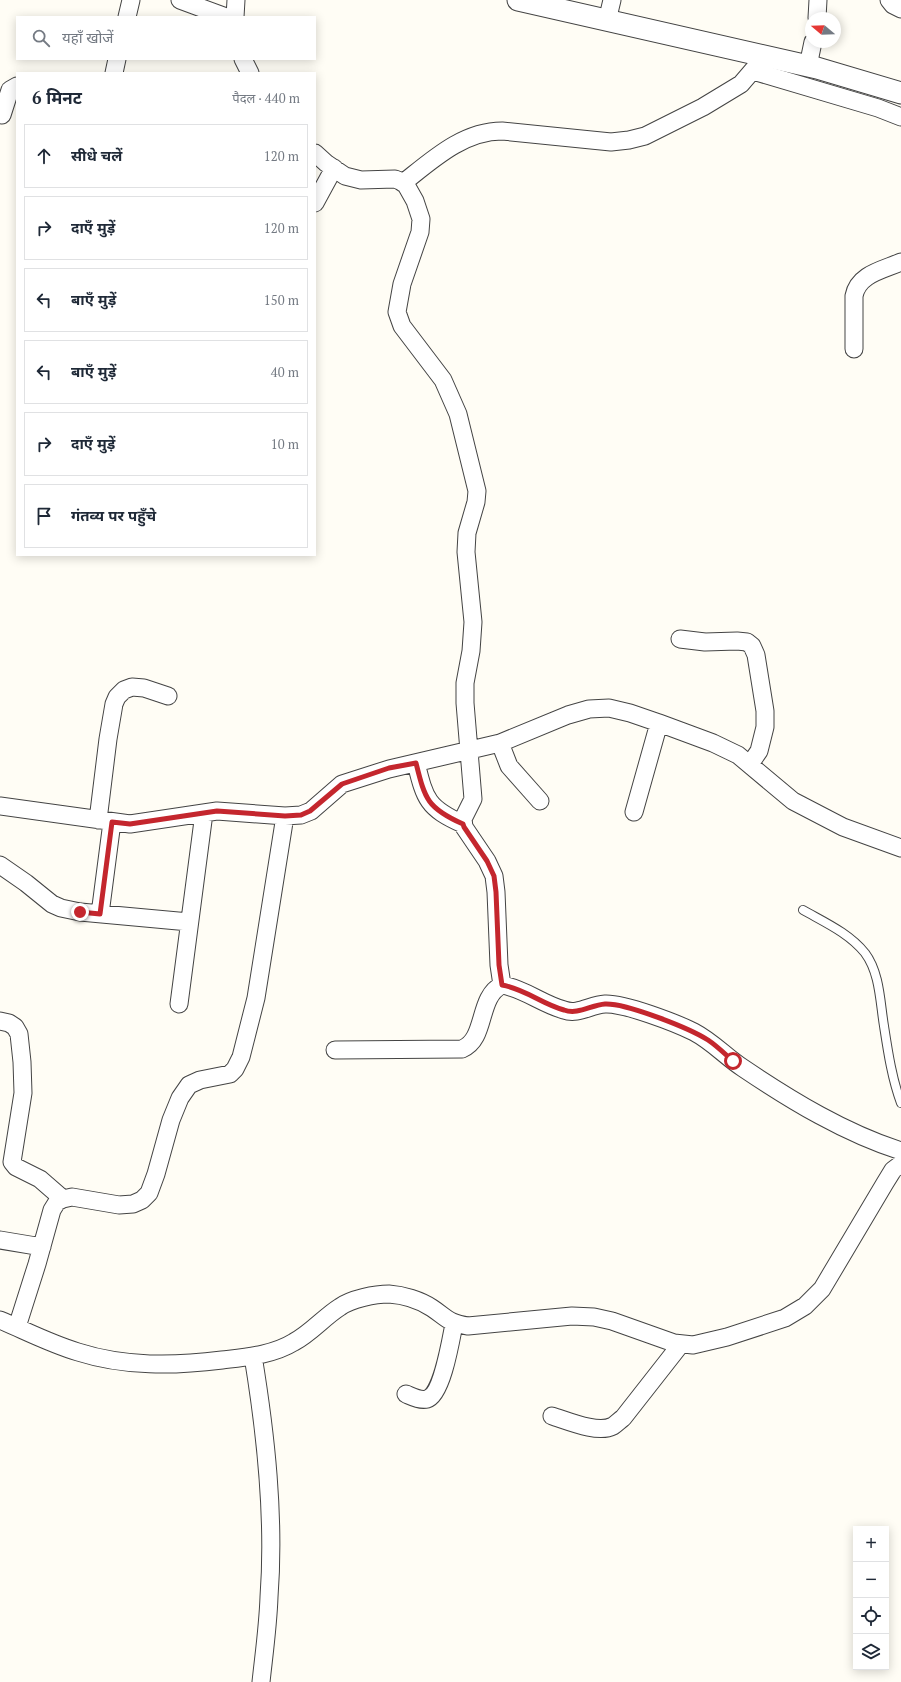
<!DOCTYPE html>
<html lang="hi">
<head>
<meta charset="utf-8">
<style>
	:root { --surface:#fff; --page:#f6f6f7; --text:#1f2937; --muted:#747a83; --line:#e0e1e3 }
	body { margin:0; font-family:"PT Serif","Noto Sans Devanagari",serif; background:var(--page); color:var(--text) }
	.controls { position:absolute; right:12px; bottom:12px; display:grid; overflow:hidden; border-radius:0px; box-shadow:0 2px 10px #0003 }
	.controls button { width:36px; height:36px; display:grid; place-items:center; padding:0; border:0; border-bottom:1px solid var(--line); background:var(--surface); color:var(--text); font:20px sans-serif }
	.compass { position:absolute; left:805px; top:12px; width:36px; height:36px; border-radius:50%; background:var(--surface); box-shadow:0 2px 10px #0003; rotate:289deg }
	.stop { position:absolute; width:12px; height:12px; margin:-9px; border:3px solid #c4262e; border-radius:50%; background:#fff }
	.stop.end { background:#c4262e; border-color:#fff; box-shadow:0 1px 4px #0008 }
	.list { margin:0; padding:0; list-style:none }
	h2 { display:flex; justify-content:space-between; align-items:center; height:52px; margin:0; padding:0 16px; font-size:17px }
	h2 small { font-size:13px; font-weight:400; color:var(--muted) }
	.list li { display:grid; grid-template-columns:26px 1fr auto; gap:12px; align-items:center; box-sizing:border-box; height:64px; margin:0 8px 8px; padding:0 8px; border:1px solid var(--line); border-radius:0px }
	.list b { display:block; font-size:15px; white-space:nowrap }
	.list em { font-size:13px; font-style:normal; color:var(--muted) }
	.icon { flex:none; width:22px; height:22px; fill:none; stroke:currentColor; stroke-width:2; stroke-linecap:round; stroke-linejoin:round }
	.map { position:relative; flex:none; width:901px; height:1682px; overflow:hidden }
	.search { position:absolute; background:var(--surface); box-shadow:0 2px 10px #0003; left:16px; top:16px; width:300px; height:44px; display:flex; align-items:center; gap:10px; box-sizing:border-box; padding:0 14px; border-radius:0px; color:var(--muted); font-size:15px }
	.panel { position:absolute; background:var(--surface); box-shadow:0 2px 10px #0003; left:16px; top:72px; width:300px; height:484px; border-radius:0px }
	.map>svg:first-child { display:block }
	.lines { fill:none; stroke-linecap:round; stroke-linejoin:round }
	.service-casing { stroke:#444; stroke-width:10 }
	.minor-casing { stroke:#444; stroke-width:19 }
	.tertiary-casing { stroke:#444; stroke-width:23 }
	.service { stroke:#fff; stroke-width:8 }
	.minor { stroke:#fff; stroke-width:17 }
	.tertiary { stroke:#fff; stroke-width:21 }
	.route { stroke:#c4262e; stroke-width:5 }
</style>
</head>
<body>
<div class="map">
<svg width="901" height="1682" viewBox="0 0 901 1682">
	<rect width="100%" height="100%" fill="#fffdf5"/>
	<g class="lines">
		<g class="service-casing">
			<path id="service" d="M803,910C824,922 849,933 865,953C880,973 880,1002 884,1026C888,1052 892,1079 901,1103"/>
		</g>
		<g class="minor-casing">
			<path id="minor" d="M180,0L226,17
				M889,0L893,5L901,9
				M127,17L131,0
				M235,17L236,0
				M817,18L818,0
				M607,21L612,0
				M243,59L250,73
				M808,66L813,42
				M753,71L878,108L901,117
				M114,73L117,59
				M2,115L10,90L17,86
				M315,153L326,163L345,176L361,180L395,179L400,181L406,185L415,201L421,219L420,232L402,284L397,312L402,326L443,380L458,414L477,491L476,502L467,533L466,552L473,622L471,651L465,683V703L473,799L463,819L464,827L487,861L494,876L496,892L499,965L502,985
				M403,183C432,160 463,131 502,131L611,142L629,140L645,136L703,107L741,84L765,56
				M315,203L334,168
				M854,349V296C858,274 883,270 901,262
				M680,639L705,642L737,641L747,642L752,646L756,655L765,711V727L759,751L750,764
				M500,743L509,766L540,801
				M416,763C425,799 427,808 463,824
				M0,806L130,824L217,811L285,816L301,815L311,811L342,784L389,769L500,743L568,715L589,709L609,708L630,713L659,723L713,743L738,755L793,801L843,827L901,848
				M634,812L659,723
				M98,820L108,739L114,704L117,697L124,690L132,687L144,688L168,696
				M0,865L26,883L52,904L61,908L80,912L189,922
				M100,914L112,822
				M179,1004L204,813
				M0,1021L9,1023L15,1027L19,1034L22,1062L23,1093L12,1162L16,1167L40,1179L63,1199
				M335,1050L462,1049C487,1039 477,997 502,985C525,989 542,1004 564,1010C578,1015 590,1005 605,1004C624,1003 676,1023 694,1032C713,1042 726,1057 743,1068C792,1101 845,1133 901,1151
				M0,1240L42,1247
				M0,1320C26,1331 51,1344 78,1352C125,1367 174,1366 222,1360C246,1357 273,1355 294,1342C311,1333 324,1317 340,1307C351,1299 375,1294 389,1294C403,1295 420,1300 432,1308C447,1318 448,1323 468,1326L572,1316L594,1317L612,1321L674,1343L693,1345L727,1337L785,1318L805,1306L822,1289L885,1183L893,1170L901,1164
				M17,1327L37,1264L52,1210L57,1202L63,1199L72,1197L119,1205L133,1204L142,1200L149,1193L156,1174L171,1120L180,1098L189,1085L200,1080L230,1074L235,1069L241,1057L256,998L285,816
				M253,1356C266,1435 275,1517 269,1597C268,1626 264,1654 261,1682
				M406,1394C411,1396 420,1401 427,1399C442,1395 451,1339 454,1324
				M552,1416C568,1421 598,1434 613,1426C616,1424 620,1420 623,1418L681,1344"/>
		</g>
		<g class="tertiary-casing">
			<path id="tertiary" d="M518,0L817,68L901,93"/>
		</g>
		<use href="#service" class="service"/>
		<use href="#minor" class="minor"/>
		<use href="#tertiary" class="tertiary"/>
	</g>
	<g class="lines">
		<path class="route" d="M80,912L100,914L112,822L130,824L217,811L285,816L301,815L310,811L342,784L389,768L416,763C425,799 427,808 463,824L464,827L487,861L494,876L496,892L499,965L502,985C525,989 542,1004 564,1010C578,1015 591,1005 605,1004C626,1003 689,1028 708,1040C717,1046 725,1054 733,1061"/>
	</g>
</svg>
<div class="controls">
<button>+</button>
<button>−</button>
<button><svg class="icon" aria-label="locate" viewBox="0 0 24 24"><circle cx="12" cy="12" r="6"/><path d="M12 2v4M12 18v4M2 12h4M18 12h4"/></svg></button>
<button><svg class="icon" aria-label="layers" viewBox="0 0 24 24"><path d="M12 4l9 5-9 5-9-5zM3 14l9 5 9-5"/></svg></button>
</div>
<svg class="compass" viewBox="-18 -18 36 36"><path d="M0-13l5 13h-10z" fill="#e53935"/><path d="M0 13l5-13h-10z" fill="#747a83"/></svg>
<div class="stop" style="left:733px;top:1061px"></div>
<div class="stop end" style="left:80px;top:912px"></div>
<div class="search"><svg class="icon" aria-label="search" viewBox="0 0 24 24"><circle cx="10" cy="10" r="6"/><path d="M15 15l6 6"/></svg>यहाँ खोजें</div>
<section class="panel">
<h2>6 मिनट<small>पैदल · 440 m</small></h2>
<ul class="list">
<li><svg class="icon" aria-label="ahead" viewBox="0 0 24 24"><path d="M12 20V5M6 11l6-6 6 6"/></svg><div><b>सीधे चलें</b></div><em>120 m</em></li>
<li><svg class="icon" aria-label="right" viewBox="0 0 24 24"><path d="M7 20v-9h11M14 6l5 5-5 5"/></svg><div><b>दाएँ मुड़ें</b></div><em>120 m</em></li>
<li><svg class="icon" aria-label="left" viewBox="0 0 24 24"><path d="M17 20v-9H6M10 6l-5 5 5 5"/></svg><div><b>बाएँ मुड़ें</b></div><em>150 m</em></li>
<li><svg class="icon" aria-label="left" viewBox="0 0 24 24"><path d="M17 20v-9H6M10 6l-5 5 5 5"/></svg><div><b>बाएँ मुड़ें</b></div><em>40 m</em></li>
<li><svg class="icon" aria-label="right" viewBox="0 0 24 24"><path d="M7 20v-9h11M14 6l5 5-5 5"/></svg><div><b>दाएँ मुड़ें</b></div><em>10 m</em></li>
<li><svg class="icon" aria-label="arrive" viewBox="0 0 24 24"><path d="M6 21V4h12l-3 4 3 4H6"/></svg><div><b>गंतव्य पर पहुँचे</b></div></li>
</ul>
</section>
</div>
</body>
</html>
